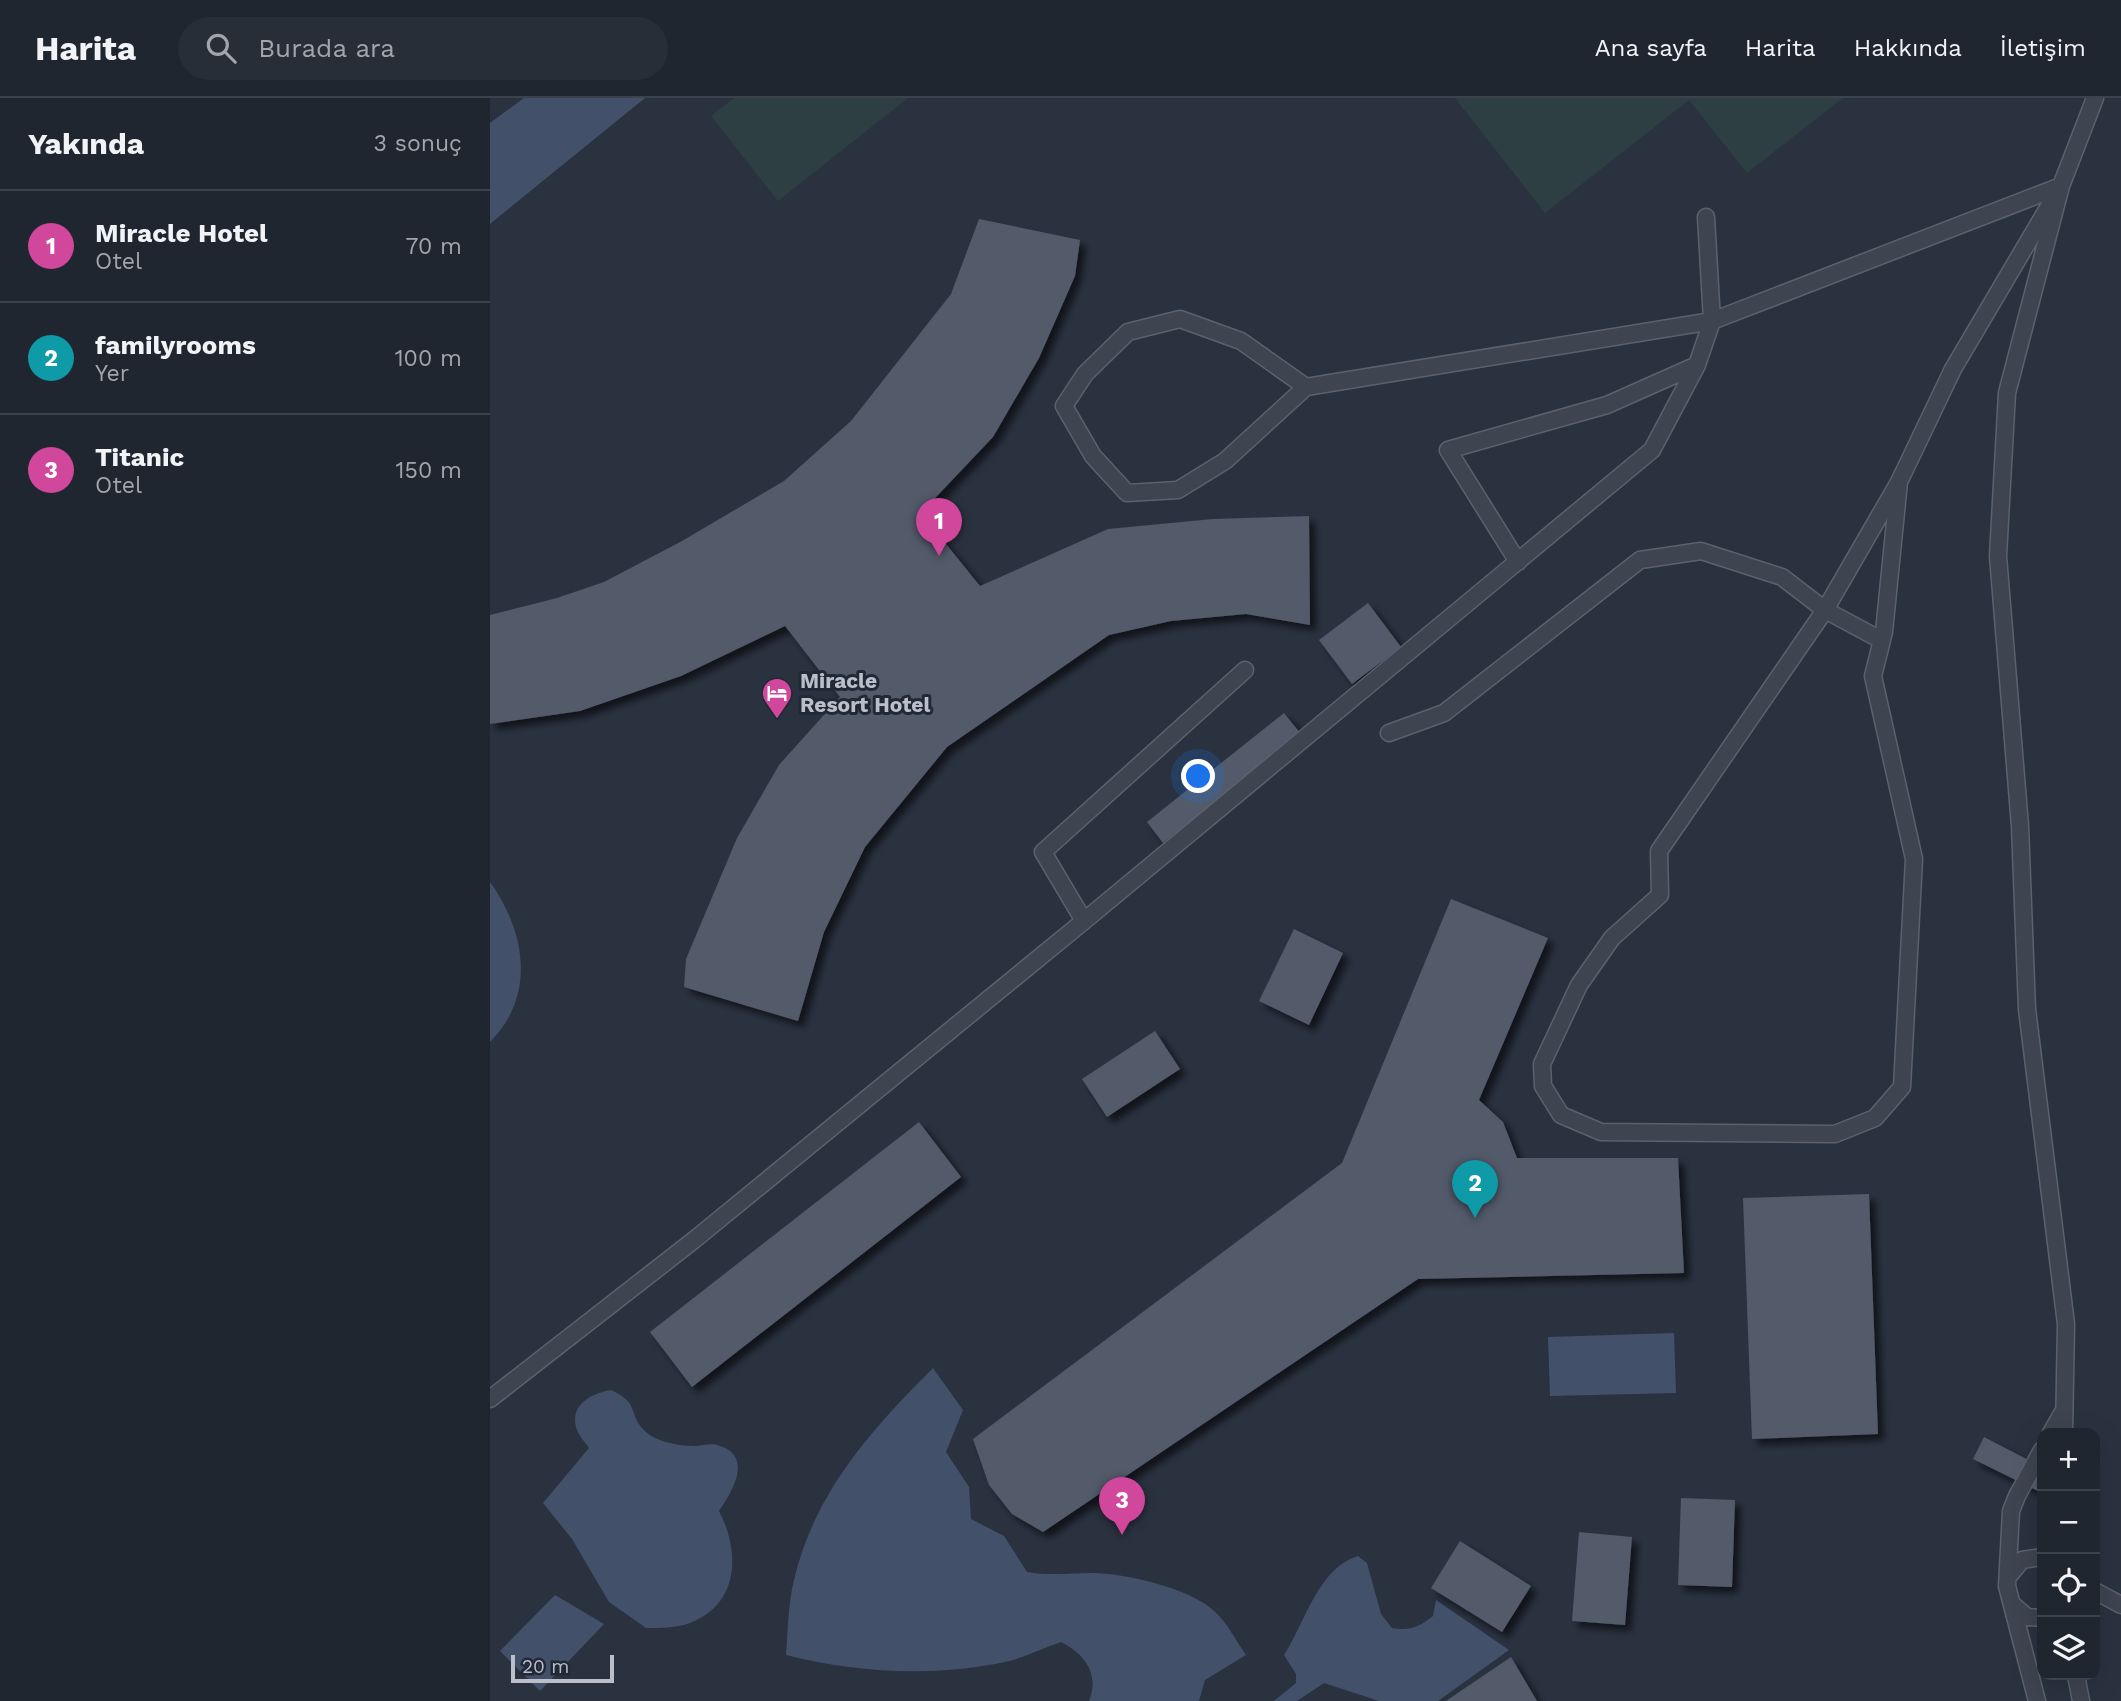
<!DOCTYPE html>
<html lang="tr">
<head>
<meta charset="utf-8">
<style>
	:root { --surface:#202630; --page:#282e38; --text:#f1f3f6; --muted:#a2a5ab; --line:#3d434c; --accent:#95b2f1 }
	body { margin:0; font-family:"Work Sans",sans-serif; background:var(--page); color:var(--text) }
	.controls { position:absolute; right:21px; bottom:21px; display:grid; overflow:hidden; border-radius:14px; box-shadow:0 7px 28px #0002 }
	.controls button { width:63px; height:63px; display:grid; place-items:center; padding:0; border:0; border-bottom:2px solid var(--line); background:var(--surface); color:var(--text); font:35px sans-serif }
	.scale { position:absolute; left:21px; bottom:18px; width:103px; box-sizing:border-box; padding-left:7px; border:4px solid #babfca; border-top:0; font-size:19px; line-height:24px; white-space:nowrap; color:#babfca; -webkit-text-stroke:5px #222936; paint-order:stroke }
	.you { position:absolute; left:709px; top:679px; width:24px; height:24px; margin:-18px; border:5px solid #fff; border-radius:50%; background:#1a73e8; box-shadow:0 0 0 10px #1a73e833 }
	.badge { display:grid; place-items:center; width:46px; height:46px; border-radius:50%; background:var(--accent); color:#fff; font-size:23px; font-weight:700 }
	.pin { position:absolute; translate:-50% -58px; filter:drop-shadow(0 2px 4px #0008) }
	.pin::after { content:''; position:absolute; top:37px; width:24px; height:21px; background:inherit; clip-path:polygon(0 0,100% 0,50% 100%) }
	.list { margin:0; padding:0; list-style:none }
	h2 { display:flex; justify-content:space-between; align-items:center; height:91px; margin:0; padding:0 28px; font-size:30px }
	h2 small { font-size:23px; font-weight:400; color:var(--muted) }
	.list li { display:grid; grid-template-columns:46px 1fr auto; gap:21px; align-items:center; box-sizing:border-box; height:112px; padding:0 28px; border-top:2px solid var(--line) }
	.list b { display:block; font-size:26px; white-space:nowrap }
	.list p { margin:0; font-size:23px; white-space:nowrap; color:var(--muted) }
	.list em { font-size:23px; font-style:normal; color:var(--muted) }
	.icon { flex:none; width:38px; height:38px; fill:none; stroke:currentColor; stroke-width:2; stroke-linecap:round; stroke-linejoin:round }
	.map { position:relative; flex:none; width:1631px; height:1603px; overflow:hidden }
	header { display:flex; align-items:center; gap:42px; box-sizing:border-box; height:98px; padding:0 35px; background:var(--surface); border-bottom:2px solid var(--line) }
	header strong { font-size:33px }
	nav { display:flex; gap:38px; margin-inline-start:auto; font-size:24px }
	.search { width:490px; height:63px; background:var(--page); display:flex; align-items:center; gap:18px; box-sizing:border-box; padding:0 24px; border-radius:38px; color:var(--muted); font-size:26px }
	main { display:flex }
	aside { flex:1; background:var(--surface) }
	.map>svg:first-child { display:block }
	.green { fill:#2d3f42 }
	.water { fill:#435069 }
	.building { fill:#535a6b; filter:url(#shadow) }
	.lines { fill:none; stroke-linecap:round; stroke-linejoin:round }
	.lane-casing { stroke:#5b626e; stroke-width:19 }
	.lane { stroke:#3e4450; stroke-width:16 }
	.labels { text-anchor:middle; stroke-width:6; stroke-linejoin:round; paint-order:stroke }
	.poi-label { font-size:21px; font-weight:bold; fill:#babfca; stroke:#222936; text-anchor:start }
</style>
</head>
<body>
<header>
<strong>Harita</strong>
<div class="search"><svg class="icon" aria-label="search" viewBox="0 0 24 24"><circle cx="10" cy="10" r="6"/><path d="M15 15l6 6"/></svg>Burada ara</div>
<nav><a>Ana sayfa</a><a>Harita</a><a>Hakkında</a><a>İletişim</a></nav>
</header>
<main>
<aside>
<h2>Yakında<small>3 sonuç</small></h2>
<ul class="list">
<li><span class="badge" style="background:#d1479c">1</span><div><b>Miracle Hotel</b><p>Otel</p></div><em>70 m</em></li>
<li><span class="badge" style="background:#0f9aa8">2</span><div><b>familyrooms</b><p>Yer</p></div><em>100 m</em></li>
<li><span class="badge" style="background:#d1479c">3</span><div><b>Titanic</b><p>Otel</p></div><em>150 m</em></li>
</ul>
</aside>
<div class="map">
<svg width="1631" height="1603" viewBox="0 0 1631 1603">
	<defs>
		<filter id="shadow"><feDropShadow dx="6" dy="6" stdDeviation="3.5" flood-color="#0009"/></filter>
	</defs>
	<rect width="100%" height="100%" fill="#2a3240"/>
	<path class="green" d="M244,0H418L288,103L221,18Z
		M965,0H1353L1257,75L1199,2L1055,115Z"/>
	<path class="water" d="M34,0H155L0,126V25Z
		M0,784C36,834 46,898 0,944Z
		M1184,1235L1186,1295L1060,1298L1058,1239Z
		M443,1270L473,1312L456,1354L479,1389L481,1421L514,1438L537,1474C559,1478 580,1475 602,1475C634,1475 700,1490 724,1513C737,1524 746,1543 756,1557L715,1582L709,1603H599C610,1577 595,1556 571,1544C553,1550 534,1560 515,1564C443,1579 367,1575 296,1557C298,1532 298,1506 304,1482C324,1395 382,1331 443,1270Z
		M121,1292C151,1306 137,1315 154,1332C165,1344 189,1348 205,1348C212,1348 220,1345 227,1347C265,1357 242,1394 229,1413C250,1453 250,1506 200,1525C186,1530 170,1530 156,1530L119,1504L82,1441L53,1405L99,1350C96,1345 89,1338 87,1332C78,1307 102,1295 121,1292Z
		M868,1458L877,1465L891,1516L902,1530C920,1533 929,1529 943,1518L946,1502L1019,1552L948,1603H889L834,1585L807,1603H784L806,1585V1576L794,1557C815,1525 828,1470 868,1458Z
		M65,1497L114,1526L50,1593L10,1553Z"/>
	<path class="building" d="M489,121L590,142L585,178L549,260L503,339L431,415L490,488L618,431L723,421L819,418L820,527L756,516L681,523L619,537L457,649L375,749L334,834L308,923L194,889L196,861L247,740L289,667L350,599L295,528L191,578L90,613L0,626V517L67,500L114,484L192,443L294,383L361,323L461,196Z
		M878,505L911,549L862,586L829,542Z
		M794,615L811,636L673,745L657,724Z
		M961,801L1058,840L989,1002L1013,1024L1027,1060H1188L1194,1175L928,1181L553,1434L522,1416L499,1387L483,1341L852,1065Z
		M804,831L853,855L819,927L769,903Z
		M665,933L690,971L617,1019L592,981Z
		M429,1024L471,1079L202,1289L160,1234Z
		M1379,1096L1388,1336L1262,1341L1253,1100Z
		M1494,1339L1552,1369V1395L1483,1361Z
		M1191,1400L1245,1402L1242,1489L1188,1487Z
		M1089,1434L1142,1439L1135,1527L1082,1523Z
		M970,1443L1041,1488L1012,1534L941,1490Z
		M1021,1559L1047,1603H956Z"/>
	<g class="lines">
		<g class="lane-casing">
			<path id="lane" d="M816,289L751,243L690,221L638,234L595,276L574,308L603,358L637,395L688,392L735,363L816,289L1222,223L1571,88L1517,295L1508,458L1530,728L1537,911L1576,1226L1574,1335
				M1409,384L1394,534L1383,578L1424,761L1412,989L1385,1020L1345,1036L1111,1034L1071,1017L1053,988L1052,966L1089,887L1122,840L1170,797L1169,753L1335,512L1409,384L1463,271L1571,88L1605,0
				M1028,464L958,352L1117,307L1207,267
				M755,572L553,754L594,823L1162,352L1207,267L1222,223L1216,119
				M899,635L954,615L1150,462L1211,453L1292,479L1335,512L1391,542
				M0,1301L204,1142L594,823
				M1561,1335L1573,1314
				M1518,1479L1532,1462L1552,1459
				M1605,1493L1631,1507
				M1522,1506L1537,1519L1552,1520
				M1586,1577L1591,1603
				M1547,1603L1517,1488L1521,1413L1527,1398L1552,1352"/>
		</g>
		<use href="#lane" class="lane"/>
	</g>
	<defs>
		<g id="hotel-pin" transform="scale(1.575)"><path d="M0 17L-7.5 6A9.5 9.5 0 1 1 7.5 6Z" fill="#d1479c" stroke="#222936"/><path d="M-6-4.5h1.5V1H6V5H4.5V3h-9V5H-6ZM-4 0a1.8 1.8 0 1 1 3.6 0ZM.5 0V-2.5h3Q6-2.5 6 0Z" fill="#fff"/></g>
	</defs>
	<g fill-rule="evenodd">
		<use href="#hotel-pin" x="287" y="595"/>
	</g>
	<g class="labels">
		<g class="poi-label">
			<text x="310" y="590">Miracle<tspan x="310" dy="24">Resort Hotel</tspan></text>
		</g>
	</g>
</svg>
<div class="controls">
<button>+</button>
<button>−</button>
<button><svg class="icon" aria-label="locate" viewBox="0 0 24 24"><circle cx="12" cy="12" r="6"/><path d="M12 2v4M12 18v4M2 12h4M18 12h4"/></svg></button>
<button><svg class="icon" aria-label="layers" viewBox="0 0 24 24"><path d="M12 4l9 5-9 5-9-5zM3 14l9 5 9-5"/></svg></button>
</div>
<div class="scale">20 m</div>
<div class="you"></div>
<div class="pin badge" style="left:449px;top:458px;background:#d1479c">1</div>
<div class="pin badge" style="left:985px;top:1120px;background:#0f9aa8">2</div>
<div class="pin badge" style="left:632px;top:1437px;background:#d1479c">3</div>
</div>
</main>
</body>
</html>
